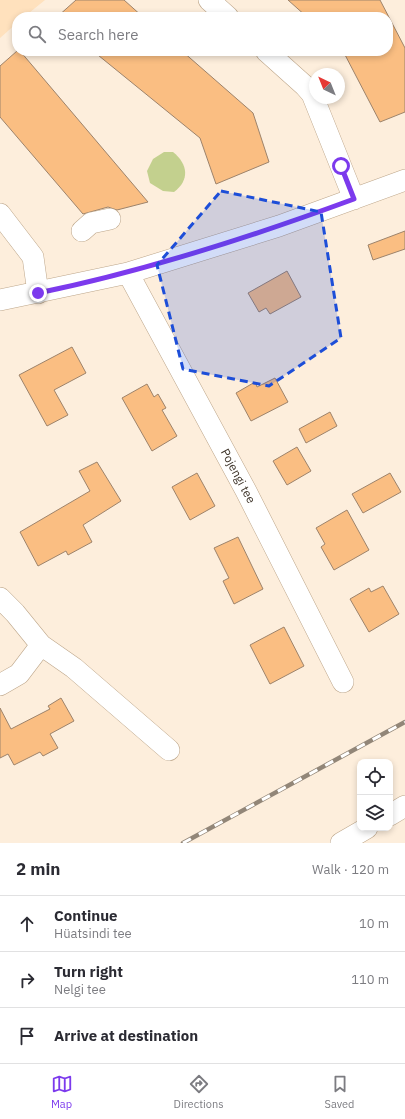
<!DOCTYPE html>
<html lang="en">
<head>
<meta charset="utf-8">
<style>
	:root { --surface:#fff; --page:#f2f2f3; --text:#2b2b33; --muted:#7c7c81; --line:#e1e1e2; --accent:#7c3aed }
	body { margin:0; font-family:"IBM Plex Sans",sans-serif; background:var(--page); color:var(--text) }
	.controls { position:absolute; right:12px; bottom:12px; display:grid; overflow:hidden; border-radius:8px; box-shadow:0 2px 6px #0003 }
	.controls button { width:36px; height:36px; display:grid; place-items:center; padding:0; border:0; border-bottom:1px solid var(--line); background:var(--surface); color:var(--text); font:20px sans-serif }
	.compass { position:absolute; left:309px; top:68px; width:36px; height:36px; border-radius:50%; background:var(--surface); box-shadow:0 2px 6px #0003; rotate:317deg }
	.stop { position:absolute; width:12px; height:12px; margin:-9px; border:3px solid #7c3aed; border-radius:50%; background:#fff }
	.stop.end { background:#7c3aed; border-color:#fff; box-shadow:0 1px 4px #0008 }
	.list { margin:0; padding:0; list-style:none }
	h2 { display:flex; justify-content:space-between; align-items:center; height:52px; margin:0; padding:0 16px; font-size:17px }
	h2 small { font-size:13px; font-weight:400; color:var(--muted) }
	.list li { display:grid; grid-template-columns:26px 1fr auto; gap:12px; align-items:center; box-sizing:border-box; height:56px; padding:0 16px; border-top:1px solid var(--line) }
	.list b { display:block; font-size:15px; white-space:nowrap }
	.list p { margin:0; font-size:13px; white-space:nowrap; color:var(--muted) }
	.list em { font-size:13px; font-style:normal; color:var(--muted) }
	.icon { flex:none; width:22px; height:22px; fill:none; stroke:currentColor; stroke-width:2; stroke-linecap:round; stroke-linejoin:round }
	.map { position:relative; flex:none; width:405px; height:843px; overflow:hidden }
	.search { position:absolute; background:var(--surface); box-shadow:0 2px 6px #0003; left:12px; right:12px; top:12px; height:44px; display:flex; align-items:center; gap:10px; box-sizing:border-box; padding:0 14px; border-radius:16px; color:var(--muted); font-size:15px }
	.sheet { height:220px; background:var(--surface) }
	nav { display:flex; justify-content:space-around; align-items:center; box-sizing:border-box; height:56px; border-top:1px solid var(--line); background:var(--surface); font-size:11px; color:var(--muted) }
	nav a { display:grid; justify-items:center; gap:2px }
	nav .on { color:var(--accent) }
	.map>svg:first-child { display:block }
	.built { fill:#ffe1bd }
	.green { fill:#c3d08e }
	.building { fill:#fabe82; stroke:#9d836b }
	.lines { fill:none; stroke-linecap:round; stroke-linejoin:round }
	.minor-casing { stroke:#bda68a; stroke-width:22 }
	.minor { stroke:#fff; stroke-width:21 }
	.rail-casing { stroke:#928678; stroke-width:4.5 }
	.rail { stroke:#fff; stroke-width:3; stroke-dasharray:9; stroke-linecap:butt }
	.route { stroke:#7c3aed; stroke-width:5 }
	.marked { fill:#1d4ed8; fill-opacity:0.2; stroke:#1d4ed8; stroke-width:3; stroke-dasharray:8 5; stroke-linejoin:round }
	.labels { text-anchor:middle; stroke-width:3; stroke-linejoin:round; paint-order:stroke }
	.street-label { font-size:12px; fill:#3d3328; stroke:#fff }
</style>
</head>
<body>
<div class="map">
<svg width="405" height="843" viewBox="0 0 405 843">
	<rect width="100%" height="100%" fill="#fdeedc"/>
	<path class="built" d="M0,0H45L24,17H17V23L0,38Z"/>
	<path class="green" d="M164,152H173C188,164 190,180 174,192L163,191L150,183L147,171L153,159Z"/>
	<path class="building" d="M76,0H124L143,17H57Z
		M288,0H380L405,48V112L380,122L343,51H388V17H307Z
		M17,51H20L148,202L117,210L108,207L83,214L0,117V66Z
		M93,51H182L253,113L269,162L216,184L200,138Z
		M405,231V249L373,260L368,245Z
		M287,271L301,297L270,314L266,308L259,312L248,293Z
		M72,347L86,373L54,390L68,415L47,426L19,375Z
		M275,378L288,402L251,421L236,393L255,382L257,387Z
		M147,384L154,397L158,394L166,408L162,410L177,436L152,451L122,398Z
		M330,412L337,426L306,443L299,429Z
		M297,447L311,471L287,485L273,461Z
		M97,462L121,501L83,525L92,542L68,555L66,551L38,566L20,532L90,491L79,471Z
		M197,473L215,506L190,520L172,487Z
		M390,473L401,492L363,513L352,494Z
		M347,510L369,550L334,570L321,547L325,544L316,528Z
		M238,537L263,589L234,604L223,581L229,578L214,548Z
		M383,586L399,614L369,632L350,599L369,588L371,592Z
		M284,627L304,666L270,684L250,645Z
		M61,698L74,721L50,734L58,748L43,756L40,752L14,765L8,754L0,758V708L11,729L50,709L48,706Z"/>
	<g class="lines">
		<g class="minor-casing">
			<path id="minor" d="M209,0L228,17
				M266,51L305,86L312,94L354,199
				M0,214L33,257L38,293
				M82,231L91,223L110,219
				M128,273L246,491L343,682
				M0,300L128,273L279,226L405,180
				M0,598L15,613L41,645L19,674L0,685
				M41,645L74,668L169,750
				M390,815L405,806
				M341,843L367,828"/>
		</g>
		<use href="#minor" class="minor"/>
		<g class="rail-casing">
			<path id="rail" d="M183,843L405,722"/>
		</g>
		<use href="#rail" class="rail"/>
	</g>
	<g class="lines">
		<path class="route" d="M38,293C146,271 251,237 354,199L341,166"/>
	</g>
	<path class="marked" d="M221,191L321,212L341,338L269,386L183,369L157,265Z"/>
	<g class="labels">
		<g class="street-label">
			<text transform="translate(238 476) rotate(62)" y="4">Pojengi tee</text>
		</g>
	</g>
</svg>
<div class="controls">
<button><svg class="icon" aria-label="locate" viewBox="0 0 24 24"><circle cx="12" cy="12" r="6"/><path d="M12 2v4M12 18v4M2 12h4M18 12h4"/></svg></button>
<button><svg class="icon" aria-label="layers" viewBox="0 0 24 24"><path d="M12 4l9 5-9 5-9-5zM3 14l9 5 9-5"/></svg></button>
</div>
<svg class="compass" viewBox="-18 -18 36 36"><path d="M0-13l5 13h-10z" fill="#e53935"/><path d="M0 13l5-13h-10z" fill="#7c7c81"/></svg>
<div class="stop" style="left:341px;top:166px"></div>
<div class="stop end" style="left:38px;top:293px"></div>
<div class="search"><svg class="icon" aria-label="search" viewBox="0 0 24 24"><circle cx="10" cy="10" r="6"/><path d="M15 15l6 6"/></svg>Search here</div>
</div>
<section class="sheet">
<h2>2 min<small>Walk · 120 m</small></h2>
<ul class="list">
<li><svg class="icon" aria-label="ahead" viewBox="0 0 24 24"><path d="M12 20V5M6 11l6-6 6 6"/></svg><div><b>Continue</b><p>Hüatsindi tee</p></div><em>10 m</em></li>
<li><svg class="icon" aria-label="right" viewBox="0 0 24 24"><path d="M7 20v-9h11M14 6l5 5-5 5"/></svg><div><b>Turn right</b><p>Nelgi tee</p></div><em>110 m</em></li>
<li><svg class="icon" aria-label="arrive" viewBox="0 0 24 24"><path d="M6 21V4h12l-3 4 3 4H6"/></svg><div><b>Arrive at destination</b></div></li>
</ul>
</section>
<nav>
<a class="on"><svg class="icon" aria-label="map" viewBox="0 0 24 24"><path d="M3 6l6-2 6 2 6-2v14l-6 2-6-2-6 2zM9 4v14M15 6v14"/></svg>Map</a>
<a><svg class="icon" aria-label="directions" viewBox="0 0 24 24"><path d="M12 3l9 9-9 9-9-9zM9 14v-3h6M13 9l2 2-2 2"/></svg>Directions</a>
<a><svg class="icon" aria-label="saved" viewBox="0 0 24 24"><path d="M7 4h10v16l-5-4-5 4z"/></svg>Saved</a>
</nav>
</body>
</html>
